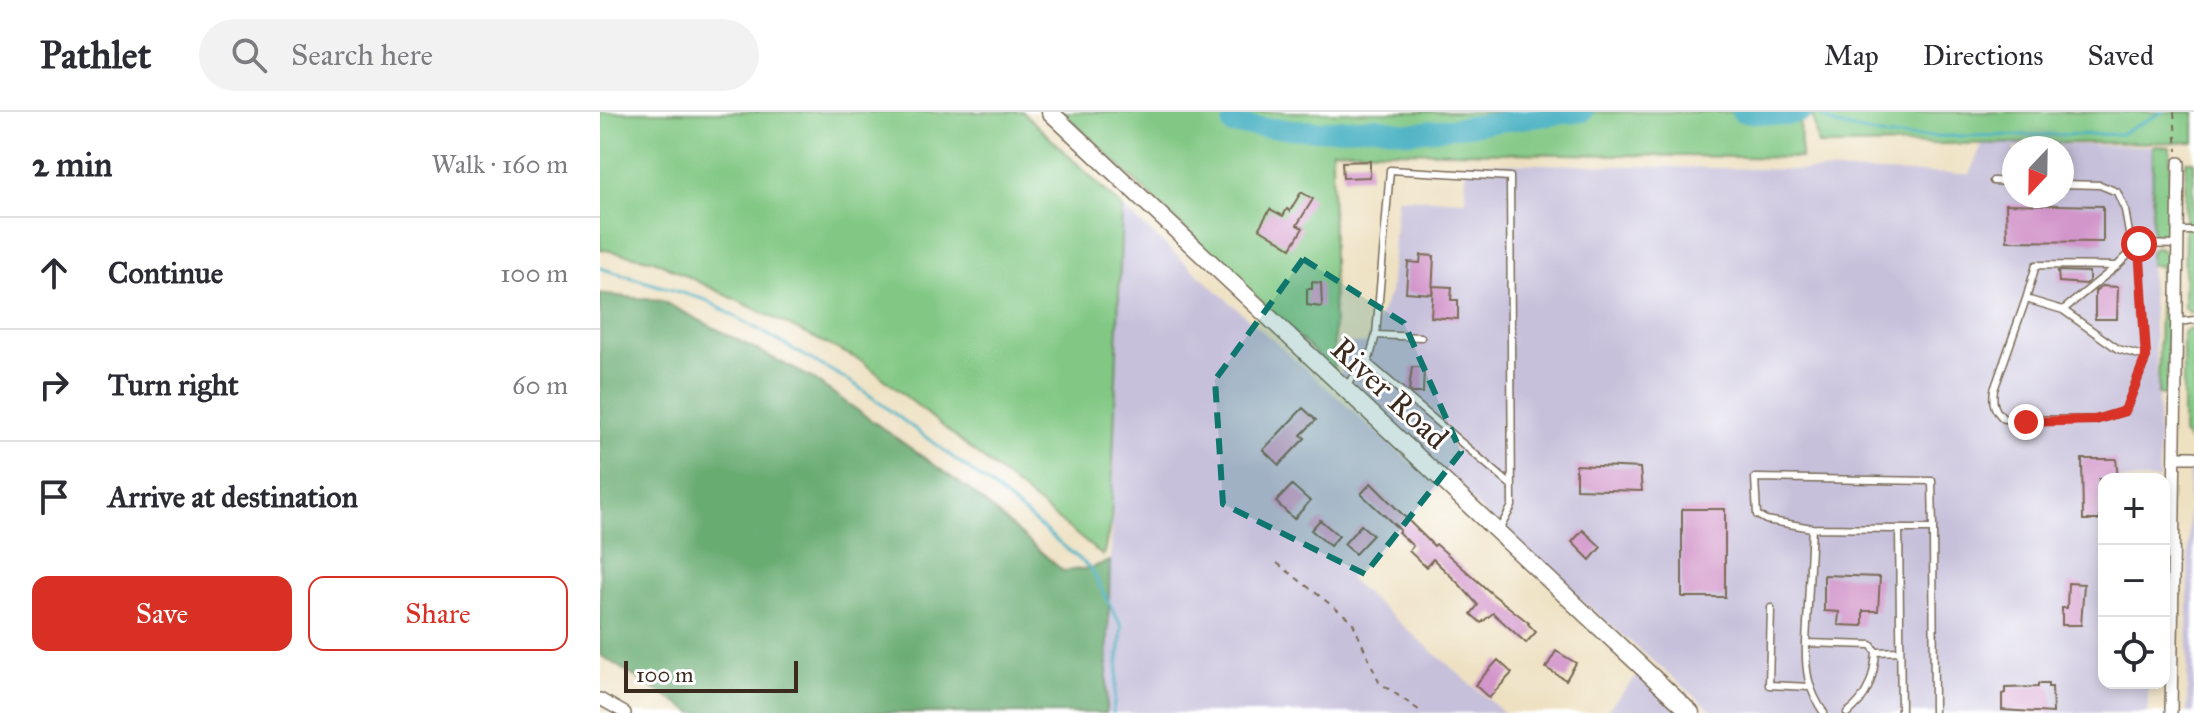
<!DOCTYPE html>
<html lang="en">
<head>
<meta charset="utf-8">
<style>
	:root { --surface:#fff; --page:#f2f2f3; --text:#2b2b33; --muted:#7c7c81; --line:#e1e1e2; --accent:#d93025 }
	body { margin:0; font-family:"IM FELL Great Primer",serif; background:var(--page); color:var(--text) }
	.controls { position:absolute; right:24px; bottom:24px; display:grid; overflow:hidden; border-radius:16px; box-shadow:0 4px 12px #0003 }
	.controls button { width:72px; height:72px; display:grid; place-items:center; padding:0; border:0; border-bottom:2px solid var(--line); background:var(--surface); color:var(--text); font:40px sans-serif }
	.compass { position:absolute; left:1402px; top:24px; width:72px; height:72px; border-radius:50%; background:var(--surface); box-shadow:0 4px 12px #0003; rotate:202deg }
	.scale { position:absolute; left:24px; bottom:20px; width:174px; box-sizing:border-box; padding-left:8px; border:4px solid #3b2a1e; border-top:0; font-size:22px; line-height:28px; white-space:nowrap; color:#3b2a1e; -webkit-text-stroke:6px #fff; paint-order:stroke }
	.stop { position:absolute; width:24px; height:24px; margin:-18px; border:6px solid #d93025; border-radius:50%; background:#fff }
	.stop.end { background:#d93025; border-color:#fff; box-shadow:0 2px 8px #0008 }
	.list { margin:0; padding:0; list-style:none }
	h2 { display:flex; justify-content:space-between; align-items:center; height:104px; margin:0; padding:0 32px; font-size:34px }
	h2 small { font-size:26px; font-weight:400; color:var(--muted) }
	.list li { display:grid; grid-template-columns:52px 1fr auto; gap:24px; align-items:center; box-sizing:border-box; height:112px; padding:0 32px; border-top:2px solid var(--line) }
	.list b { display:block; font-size:30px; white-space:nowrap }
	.list em { font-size:26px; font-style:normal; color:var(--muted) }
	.actions { display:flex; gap:16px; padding:24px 32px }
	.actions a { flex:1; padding:18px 0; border:2px solid var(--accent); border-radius:16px; text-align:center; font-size:28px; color:var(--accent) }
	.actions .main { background:var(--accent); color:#fff }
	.icon { flex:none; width:44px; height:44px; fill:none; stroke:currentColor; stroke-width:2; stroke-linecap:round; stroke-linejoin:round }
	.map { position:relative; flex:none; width:1594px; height:601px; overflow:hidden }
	header { display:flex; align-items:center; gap:48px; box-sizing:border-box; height:112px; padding:0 40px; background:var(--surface); border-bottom:2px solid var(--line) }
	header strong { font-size:38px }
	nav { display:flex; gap:44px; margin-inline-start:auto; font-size:28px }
	.search { width:560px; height:72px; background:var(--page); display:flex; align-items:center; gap:20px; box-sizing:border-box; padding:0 28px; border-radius:44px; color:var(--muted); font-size:30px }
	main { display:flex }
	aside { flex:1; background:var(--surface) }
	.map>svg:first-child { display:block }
	.industrial { fill:#c6c0da; fill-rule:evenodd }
	.green { fill:#82c884; stroke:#5e7951; stroke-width:2 }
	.forest { fill:#69ac72; stroke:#526b48; stroke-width:2 }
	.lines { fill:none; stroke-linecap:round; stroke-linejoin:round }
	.stream { stroke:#42aec0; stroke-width:3 }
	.river { stroke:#42aec0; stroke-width:20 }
	.building { fill:#d396ca }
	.lane-casing { stroke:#7a6a57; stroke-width:9 }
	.street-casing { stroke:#7a6a57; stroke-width:14 }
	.secondary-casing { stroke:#7a6a57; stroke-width:19 }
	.path { stroke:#7a6a57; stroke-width:2; stroke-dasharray:6 6; stroke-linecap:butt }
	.lane { stroke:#fff; stroke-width:6 }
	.street { stroke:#fff; stroke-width:11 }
	.secondary { stroke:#fff; stroke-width:16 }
	.route { stroke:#d93025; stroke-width:10 }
	.marked { fill:#0f766e; fill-opacity:0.2; stroke:#0f766e; stroke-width:6; stroke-dasharray:16 10; stroke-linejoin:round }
	.labels { text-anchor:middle; stroke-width:6; stroke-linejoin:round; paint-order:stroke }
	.street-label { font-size:32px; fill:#3b2a1e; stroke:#fff }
</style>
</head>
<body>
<header>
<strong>Pathlet</strong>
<div class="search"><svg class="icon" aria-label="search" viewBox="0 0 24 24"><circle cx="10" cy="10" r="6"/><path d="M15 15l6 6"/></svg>Search here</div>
<nav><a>Map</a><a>Directions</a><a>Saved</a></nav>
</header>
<main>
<aside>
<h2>2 min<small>Walk · 160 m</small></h2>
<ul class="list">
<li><svg class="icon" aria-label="ahead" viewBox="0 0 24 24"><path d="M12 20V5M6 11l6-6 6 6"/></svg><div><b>Continue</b></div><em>100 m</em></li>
<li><svg class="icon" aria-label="right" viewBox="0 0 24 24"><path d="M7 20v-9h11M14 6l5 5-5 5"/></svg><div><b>Turn right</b></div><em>60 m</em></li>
<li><svg class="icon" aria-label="arrive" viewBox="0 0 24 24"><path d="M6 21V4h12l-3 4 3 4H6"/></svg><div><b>Arrive at destination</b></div></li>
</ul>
<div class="actions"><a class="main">Save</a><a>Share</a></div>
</aside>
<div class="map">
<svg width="1594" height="601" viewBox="0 0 1594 601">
	<rect width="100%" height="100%" fill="#fff"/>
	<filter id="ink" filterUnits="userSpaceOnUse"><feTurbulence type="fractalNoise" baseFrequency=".0125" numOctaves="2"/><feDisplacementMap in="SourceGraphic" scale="16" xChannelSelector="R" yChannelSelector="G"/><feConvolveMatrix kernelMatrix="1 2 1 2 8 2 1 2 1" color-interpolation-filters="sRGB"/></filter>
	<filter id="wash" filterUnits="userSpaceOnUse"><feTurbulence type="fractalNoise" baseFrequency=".006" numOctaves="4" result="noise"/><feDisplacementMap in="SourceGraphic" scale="32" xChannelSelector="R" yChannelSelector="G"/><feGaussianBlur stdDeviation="1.8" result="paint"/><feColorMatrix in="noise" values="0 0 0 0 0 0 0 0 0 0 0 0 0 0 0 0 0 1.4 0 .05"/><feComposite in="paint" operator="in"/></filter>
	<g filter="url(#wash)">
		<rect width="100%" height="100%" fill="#eee1c2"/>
		<path class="industrial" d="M1383,31L1553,34L1550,153L1558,282L1559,367H1504V571H1548V601H1115L932,447L741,265V230L766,232L790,181L797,86L866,88L865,50L1369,62ZM1414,36H1462V84H1414Z
			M522,95L839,375L749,467L904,601H506Z
			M1594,356V601H1587L1589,360Z
			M1039,562L1082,601H1004Z"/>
		<path class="green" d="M0,0H423L522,95L511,409L503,444L262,249L54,148L0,137Z
			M463,0H1200L1201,46L732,38L734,259Z
			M1212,0H1594V30L1218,33Z
			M1553,34L1570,35L1569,121L1561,125L1552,122Z
			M1586,49H1594L1592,202L1584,196Z
			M1554,136H1559L1570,145L1567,282L1564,283L1558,282L1561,154L1550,153V140Z
			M1594,216V335L1583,322V220Z"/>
		<path class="forest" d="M0,182L62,189L212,266L371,379L463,459L490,456L510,449L506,601H93L0,543Z"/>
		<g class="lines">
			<path class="stream" d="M1215,0L1236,13L1289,25L1521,22L1562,0
				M0,156L106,188L253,271L390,373L490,456L522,515L513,601"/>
			<path class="river" d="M1141,0L1186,4L1203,0
				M632,13L717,19L776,15L809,21L983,0"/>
		</g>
		<g id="blocks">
			<path class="building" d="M770,49V65L743,66L742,50Z
				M701,80L713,87L697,113L703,116L691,136L659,116L670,97L683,104L687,97L690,99Z
				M1406,92L1503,94V130L1407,129Z
				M821,143L834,144L832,182L806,180L808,150L820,151Z
				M1458,159L1489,160V169L1486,172L1459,170Z
				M712,170L721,171L722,195L707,193V177H712Z
				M833,174L852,175L851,188H858V207L831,205Z
				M1502,174L1518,175L1517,207H1495V179Z
				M812,255H824L823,281H812L809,278Z
				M703,296L716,308L701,323L705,326L679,353L663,338Z
				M1482,347H1516L1518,367H1499L1500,408H1483Z
				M976,353L1040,356L1042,379L976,377Z
				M771,371L834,434L836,432L891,481L929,511L928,512L936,520L926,531L893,501L881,511L871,502L878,493L860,473L833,447L826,455L809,439L813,434L798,420L800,418L761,382Z
				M692,373L710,389L694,407L676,390Z
				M1082,397H1125V485H1082Z
				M720,408L739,424L730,434L711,418Z
				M761,413L773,423L755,442L744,432Z
				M983,418L1001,435L990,448L972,430Z
				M1224,463L1280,465L1278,499H1263V514L1238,513L1239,500L1224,499Z
				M1468,471L1484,472L1481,513H1462V496H1467Z
				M956,539L976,551L966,568L946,556Z
				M898,548L912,561L889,586L875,573Z
				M1438,572H1448V575H1452L1453,601L1402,598V582L1405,581V576L1438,575Z"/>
		</g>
	</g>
	<g filter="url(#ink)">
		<use href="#blocks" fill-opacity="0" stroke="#7a6a57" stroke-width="2"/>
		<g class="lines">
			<g class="lane-casing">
				<path id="lane" d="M1393,69L1414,70
					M1462,72L1500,73L1517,80L1525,98L1532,139
					M1578,119H1594
					M1517,154L1463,198L1518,237L1546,245L1539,132L1578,133
					M1426,187L1394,278C1392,291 1394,298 1404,307L1495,308L1525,299L1546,245
					M1463,198L1426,187L1436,153L1517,154L1539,132
					M1578,210L1594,208
					M776,223L821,225
					M768,251L911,373
					M746,273L768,251L776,223L790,58L910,65L912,394L898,420
					M1212,416L1166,408L1157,403L1155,366L1332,369L1333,417
					M1299,417H1333L1334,601
					M1171,496L1169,573L1210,575
					M1206,531L1212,416L1299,417L1301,601
					M1276,540L1300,539
					M1224,601C1208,578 1205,558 1206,531L1271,533L1276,540C1274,565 1268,586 1247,601"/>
			</g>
			<g class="street-casing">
				<path id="street" d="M1575,345H1594
					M0,587L25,601
					M1571,601L1579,51"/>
			</g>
			<g class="secondary-casing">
				<path id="secondary" d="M450,0L1091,601"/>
			</g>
			<path class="path" d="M1574,0L1577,39
				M677,451L752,509L779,570L823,601"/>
			<use href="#lane" class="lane"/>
			<use href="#street" class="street"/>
			<use href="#secondary" class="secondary"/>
		</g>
	</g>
	<g class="lines" filter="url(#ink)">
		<path class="route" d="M1426,310L1495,308L1525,299L1546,245L1539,132"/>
	</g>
	<path class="marked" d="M703,147L804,211L861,340L765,462L623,392L615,268Z"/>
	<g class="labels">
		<g class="street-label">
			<text transform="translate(790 281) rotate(43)" y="11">River Road</text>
		</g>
	</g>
</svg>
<div class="controls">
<button>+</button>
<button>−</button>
<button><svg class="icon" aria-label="locate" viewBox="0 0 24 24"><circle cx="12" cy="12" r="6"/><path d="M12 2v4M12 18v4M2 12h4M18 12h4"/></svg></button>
</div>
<svg class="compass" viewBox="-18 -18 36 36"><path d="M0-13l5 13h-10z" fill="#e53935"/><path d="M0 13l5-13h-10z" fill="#7c7c81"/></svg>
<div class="scale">100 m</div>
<div class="stop" style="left:1539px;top:132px"></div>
<div class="stop end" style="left:1426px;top:310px"></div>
</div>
</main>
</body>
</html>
